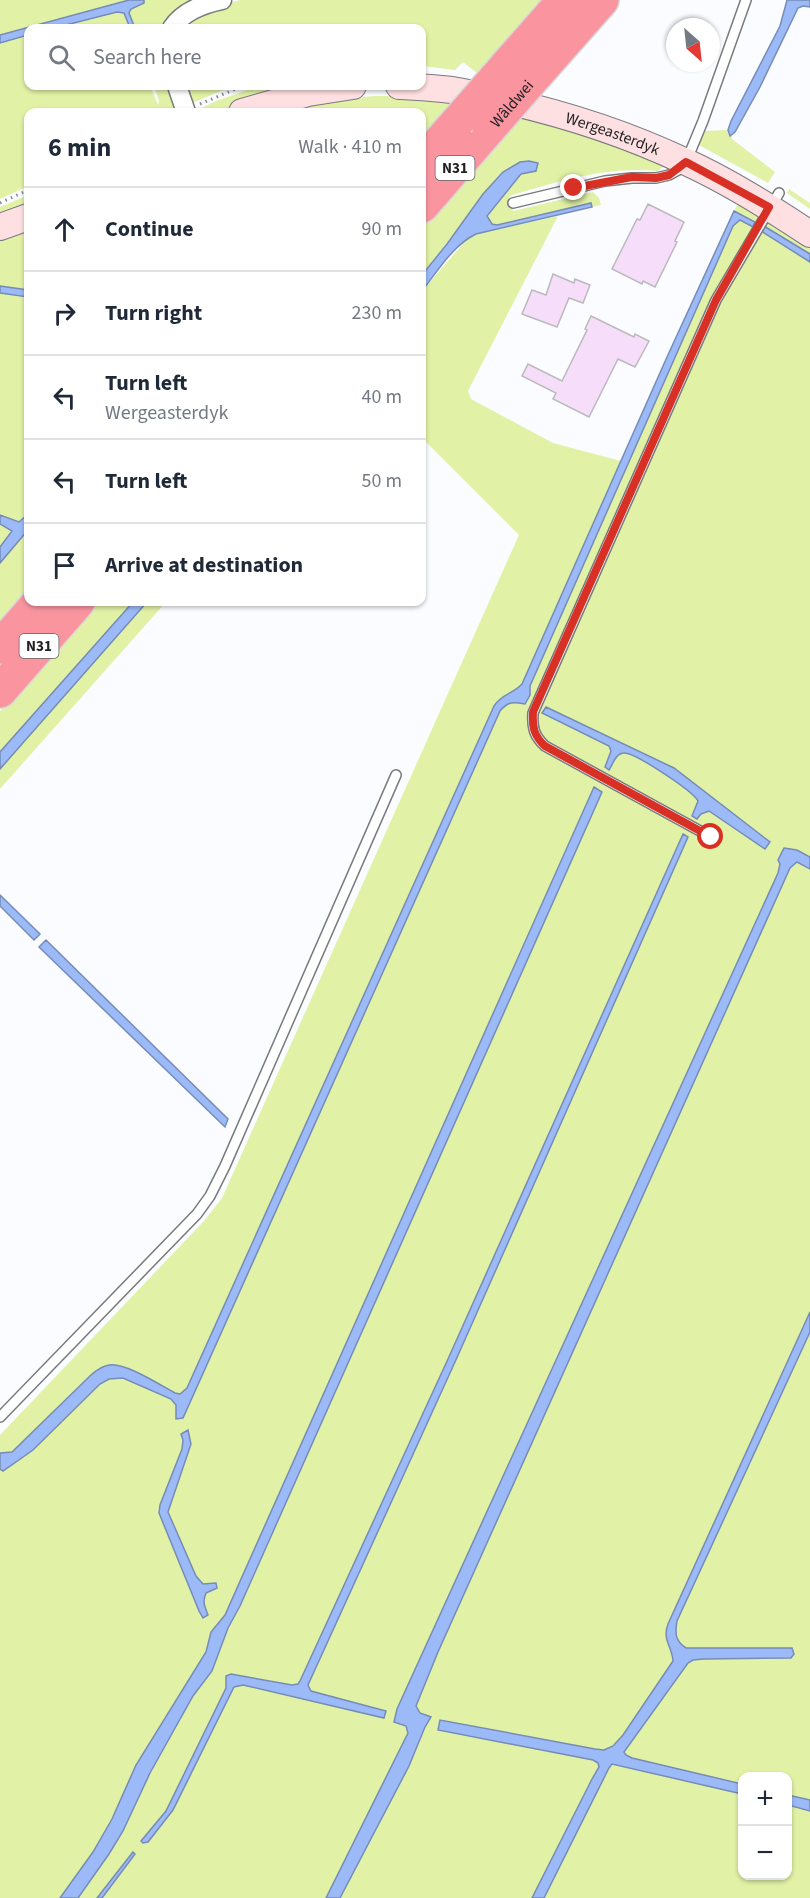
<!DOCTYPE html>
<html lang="en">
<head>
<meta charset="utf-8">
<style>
	:root { --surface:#fff; --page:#f6f6f7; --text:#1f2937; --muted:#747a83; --line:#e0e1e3 }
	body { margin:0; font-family:"Source Sans 3",sans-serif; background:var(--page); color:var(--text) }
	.controls { position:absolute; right:18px; bottom:18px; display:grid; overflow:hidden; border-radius:12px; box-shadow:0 2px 4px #0004 }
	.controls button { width:54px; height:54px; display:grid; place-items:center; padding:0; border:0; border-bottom:2px solid var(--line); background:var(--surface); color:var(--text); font:30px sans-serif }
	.compass { position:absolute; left:666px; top:18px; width:54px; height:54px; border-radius:50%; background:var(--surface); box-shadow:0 2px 4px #0004; rotate:153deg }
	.stop { position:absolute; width:18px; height:18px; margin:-14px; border:4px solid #d93025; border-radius:50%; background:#fff }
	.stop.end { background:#d93025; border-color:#fff; box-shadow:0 2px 6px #0008 }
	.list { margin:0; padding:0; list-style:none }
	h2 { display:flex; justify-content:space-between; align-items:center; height:78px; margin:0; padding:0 24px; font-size:26px }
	h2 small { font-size:20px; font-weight:400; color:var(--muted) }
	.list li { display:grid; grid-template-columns:39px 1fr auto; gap:18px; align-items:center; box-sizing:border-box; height:84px; padding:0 24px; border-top:2px solid var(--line) }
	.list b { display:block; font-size:22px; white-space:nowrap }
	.list p { margin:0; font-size:20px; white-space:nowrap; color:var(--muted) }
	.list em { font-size:20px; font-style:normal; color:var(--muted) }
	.icon { flex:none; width:33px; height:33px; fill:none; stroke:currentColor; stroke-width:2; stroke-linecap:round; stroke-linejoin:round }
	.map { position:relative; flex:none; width:810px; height:1898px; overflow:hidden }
	.search { position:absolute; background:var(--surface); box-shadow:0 2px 4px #0004; left:24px; top:24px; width:402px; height:66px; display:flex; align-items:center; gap:15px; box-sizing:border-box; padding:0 21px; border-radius:12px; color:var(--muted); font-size:22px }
	.panel { position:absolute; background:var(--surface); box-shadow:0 2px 4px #0004; left:24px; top:108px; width:402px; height:498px; border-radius:12px }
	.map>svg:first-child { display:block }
	.green { fill:#e1f2a6; fill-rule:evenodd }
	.water { fill:#9bbaf7; stroke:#768cb7; stroke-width:1.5 }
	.building { fill:#f6defb; stroke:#bcb9bd; stroke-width:1.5 }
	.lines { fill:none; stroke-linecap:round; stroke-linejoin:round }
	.lane-casing { stroke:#787a7e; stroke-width:12 }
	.street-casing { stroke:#787a7e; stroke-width:21 }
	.secondary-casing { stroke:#787a7e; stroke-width:28 }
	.highway-casing { stroke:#d7d7d7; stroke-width:36 }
	.path { stroke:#868789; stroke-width:3; stroke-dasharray:1.5 4.5; stroke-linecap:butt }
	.lane { stroke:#fff; stroke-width:9 }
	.street { stroke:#fff; stroke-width:18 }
	.secondary { stroke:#fedfe2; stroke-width:26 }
	.highway { stroke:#fa95a0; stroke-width:33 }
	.highway-bridge-casing { stroke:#d7d7d7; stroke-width:36; stroke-linecap:butt }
	.highway-bridge { stroke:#fa95a0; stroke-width:33 }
	.route { stroke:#d93025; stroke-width:8 }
	.labels { text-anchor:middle; stroke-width:5; stroke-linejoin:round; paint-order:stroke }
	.shield { fill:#fff; stroke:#626364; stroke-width:1.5 }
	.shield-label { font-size:15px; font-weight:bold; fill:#1f2021 }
	.street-label { font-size:16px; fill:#1f2021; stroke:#fff }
</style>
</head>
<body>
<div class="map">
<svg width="810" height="1898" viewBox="0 0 810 1898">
	<rect width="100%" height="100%" fill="#fafcff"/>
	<path class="green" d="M0,0H129L0,35Z
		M144,0H206L167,28H135L129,13L131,9L143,3Z
		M241,0H545L481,72L477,73L463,62L455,70L422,66V28H176L213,6Z
		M117,12L124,13L130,28H54Z
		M28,35V86H150L158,105L159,101L154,86H174L181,109L174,112H28V186L0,199V43Z
		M181,86H232L188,105Z
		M259,86H303L235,106L222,112H193L216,101Z
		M375,96H400L455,103L422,144V112H276L340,99Z
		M522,116L578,131L663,164L662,168L657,171C607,166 557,182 509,196L513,211L593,192L599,198L601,205L592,207L591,204L497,225L490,222L487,216L521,174L527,171L503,172C474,205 449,241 422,275V225L495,140Z
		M728,130V134L732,136V139L775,172L768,183L699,145L704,131Z
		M789,189L810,203V209L787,193Z
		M28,195V209L0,219V207Z
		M740,200L761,212L760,219L714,299L533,703C527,716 525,729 535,741C545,756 574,767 589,775C630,797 670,819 712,840L714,836L562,753L548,744L538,732L535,724L538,707L717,305L763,225L770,217L810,244V254L765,226L762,231L810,262V857L797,850L785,848L778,860L780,863L778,873L397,1709L394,1722L406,1726L408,1733L326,1898H102L135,1855L133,1852L97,1898H78L109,1854L123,1831L150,1773L193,1696L211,1672L228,1628L240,1606L602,792L595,788L225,1615L211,1632L206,1652L136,1765L112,1819L93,1852L60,1898H0V1469L3,1471L33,1450L100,1384L109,1379L123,1378L171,1399L176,1405V1419L183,1418L500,711C508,701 514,702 525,704L530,695V686L733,226L740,220L752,226L755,223L734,211ZM546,707L674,768L770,842L765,848L709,811L701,814L697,819L692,816L698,801C693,791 634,752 624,753C616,753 613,764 609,770L605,767L611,751L609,746L543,713ZM683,834L688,837L455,1362L308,1685L311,1691L386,1711V1714L384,1717L243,1685L234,1687L173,1810L148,1842L143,1843L141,1841L166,1811L226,1688V1676L231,1674L292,1685L298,1684L300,1681L448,1359ZM188,1431L191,1444L168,1512L196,1576L203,1584L216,1583L217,1588L206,1593C202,1602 205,1607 208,1615L203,1618L199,1611L159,1513L160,1505L182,1449L183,1440L181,1434Z
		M558,216L468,391L471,399L553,443L621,461L522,684C513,694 501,694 494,706L187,1388L180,1394L175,1393C160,1385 125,1362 109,1365C102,1366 97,1370 92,1374L12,1452L0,1453V1435L204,1221L222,1198L519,535L422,438V291L468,238L476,234Z
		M28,226V290L0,286V236Z
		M0,293L28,297V514L19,522L0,515Z
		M0,524L12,531L0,547Z
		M28,530V597L0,630V563Z
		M95,602H133L0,752V711Z
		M147,602H166L0,789V769Z
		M797,862L810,869V1312L668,1624C662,1640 672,1646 673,1661L623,1735L609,1749H595L440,1720L438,1730L593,1760L598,1763L599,1767L592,1779L532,1898H340L409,1766L427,1723L416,1706L438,1652L790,868Z
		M810,1332V1800L788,1795V1776H742V1784L632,1758L626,1755L624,1752L688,1663L693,1660L704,1659L791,1658L794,1654L792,1648H686C675,1641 675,1633 677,1621Z
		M616,1763L742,1794V1876H788V1805L810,1811V1898H544L609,1767Z"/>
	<path class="water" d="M129,0H144V3L131,9L129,13L135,28H130L124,13L117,12L54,28H28V35L0,43V35Z
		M787,0H810V7L803,6L798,8L760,87L735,132L730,136L728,130L731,121L780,26Z
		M529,161L538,163L536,171L521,174L487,216L492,224L497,225L591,203L592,207L476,234C453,245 437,272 422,291V275L447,244L483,194L503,172L520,162Z
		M734,211L755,222L753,227L740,220L733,226L530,686V695L525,704C514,702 508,701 500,711L183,1418L176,1419V1405L171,1399L123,1378L109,1379L100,1384L33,1450L3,1471L0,1469V1453L12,1452L92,1374C97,1370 102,1366 109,1365C125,1362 160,1385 175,1393L180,1394L187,1388L494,706C501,694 513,694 522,684L667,357Z
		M764,226L810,254V262L761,231Z
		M0,286L28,290V297L0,293Z
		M28,514V530L0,563V547L12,531L0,524V515L19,522Z
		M133,602H147L0,769V752Z
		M546,707L674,768L770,842L765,849L709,811L701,814L697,819L692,816L698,801C693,791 634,752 624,753C616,753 613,764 609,770L605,767L611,751L609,746L542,713Z
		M594,787L602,792L240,1606L228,1628L212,1671L193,1696L150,1773L123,1831L109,1854L78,1898H60L93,1852L112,1819L136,1765L206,1652L211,1632L225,1615Z
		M683,834L688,837L455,1362L308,1685L311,1691L386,1711L384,1718L243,1685L234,1687L173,1810L148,1842L143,1843L141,1841L166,1811L226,1688V1676L231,1674L292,1685L298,1684L300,1681L448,1359Z
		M784,848L797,850L810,857V869L797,862L790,868L438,1652L416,1706L420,1713L431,1717L425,1727L409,1766L340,1898H326L408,1733L406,1726L394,1722L397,1709L778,873L780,864L778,860Z
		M0,895L40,934L34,940L0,906Z
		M46,940L228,1119L225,1127L39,947Z
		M810,1312V1332L677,1621C675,1633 675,1641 686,1648H792L794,1654L791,1658L704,1659L693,1660L688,1663L624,1752L626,1755L632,1758L742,1784V1794L612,1764L609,1768L544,1898H532L592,1779L599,1767L598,1763L593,1760L438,1730L440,1720L595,1749L604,1750L613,1746L623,1735L673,1661C672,1646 662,1640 668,1624Z
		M188,1430L191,1444L168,1512L196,1576L203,1584L216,1583L217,1588L206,1593C202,1602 205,1607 208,1615L203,1618L199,1611L159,1513L160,1505L182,1449L183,1440L181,1434Z
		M788,1795L810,1800V1811L788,1805Z
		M133,1852L135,1854L102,1898H97Z"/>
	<path class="building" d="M648,204L684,222L675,241L677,242L655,287L643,281L642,284L612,269L637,219L640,220Z
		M553,274L574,283L575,279L590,285L583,303L569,298L557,327L522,314L532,290L546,295Z
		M591,316L634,337L635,334L649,341L635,367L618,359L589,417L553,399L556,393L522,376L528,364L562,381L587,330L585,329Z"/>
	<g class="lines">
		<g class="lane-casing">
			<path id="lane" d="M513,203L605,181L632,178H656L669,175L678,170L686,162L703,121L746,0
				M711,837L545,746C534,736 532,727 533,713L716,300L779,193
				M0,1417L197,1214L210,1196L225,1166L396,775"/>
		</g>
		<g class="street-casing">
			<path id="street" d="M172,28C183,11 203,4 222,0
				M177,86L186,112"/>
		</g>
		<g class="secondary-casing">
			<g id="secondary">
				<path id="s1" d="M399,86C418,87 438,88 458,91C535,105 612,127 684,161C728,181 769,207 810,234"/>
				<path d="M242,112L308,93L353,86"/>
				<path d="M0,227L28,217"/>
			</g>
		</g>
		<g class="highway-casing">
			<path id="highway" d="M506,66L564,0
				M535,76L602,0
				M422,162L458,121
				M422,206L489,129
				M0,647L39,602
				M0,691L78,602"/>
		</g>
		<path class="path" d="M200,104L243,86
			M0,203L28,190"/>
		<use href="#lane" class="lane"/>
		<use href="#street" class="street"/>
		<use href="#secondary" class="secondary"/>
		<use href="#highway" class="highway"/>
		<g class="highway-bridge-casing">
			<g id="highway-bridge">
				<path d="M458,121L506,66"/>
				<path id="s2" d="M489,129L535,76"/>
			</g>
		</g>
		<use href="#highway-bridge" class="highway-bridge"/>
	</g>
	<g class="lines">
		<path class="route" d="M574,188L632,177L656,178L669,175L686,162L769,207L716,300L533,712C532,727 534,736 545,746L711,837"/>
	</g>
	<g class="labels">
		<g class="shield">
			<rect x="435.5" y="156" width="39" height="24" rx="4.5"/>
			<rect x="19.5" y="634" width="39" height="24" rx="4.5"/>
		</g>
		<g class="shield-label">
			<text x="455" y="173">N31</text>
			<text x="39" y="651">N31</text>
		</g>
		<g class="street-label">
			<text dy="6" stroke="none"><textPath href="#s2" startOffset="34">Wâldwei</textPath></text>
			<text dy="6" stroke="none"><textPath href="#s1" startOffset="220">Wergeasterdyk</textPath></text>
		</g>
	</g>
</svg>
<div class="controls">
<button>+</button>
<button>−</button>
</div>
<svg class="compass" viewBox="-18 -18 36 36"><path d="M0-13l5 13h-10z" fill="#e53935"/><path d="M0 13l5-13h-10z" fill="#747a83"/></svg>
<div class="stop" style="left:711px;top:837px"></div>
<div class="stop end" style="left:574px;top:188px"></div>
<div class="search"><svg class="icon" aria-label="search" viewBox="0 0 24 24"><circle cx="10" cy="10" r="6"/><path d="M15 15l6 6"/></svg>Search here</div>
<section class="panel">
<h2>6 min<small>Walk · 410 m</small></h2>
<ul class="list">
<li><svg class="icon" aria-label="ahead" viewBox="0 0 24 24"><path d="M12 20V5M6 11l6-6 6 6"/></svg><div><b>Continue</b></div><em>90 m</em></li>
<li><svg class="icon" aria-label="right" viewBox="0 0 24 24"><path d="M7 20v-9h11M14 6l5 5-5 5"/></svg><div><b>Turn right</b></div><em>230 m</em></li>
<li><svg class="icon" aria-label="left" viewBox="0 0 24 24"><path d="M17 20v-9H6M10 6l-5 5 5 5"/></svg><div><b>Turn left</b><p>Wergeasterdyk</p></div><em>40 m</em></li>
<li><svg class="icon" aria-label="left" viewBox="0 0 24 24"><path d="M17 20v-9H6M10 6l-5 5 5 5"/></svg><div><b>Turn left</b></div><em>50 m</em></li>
<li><svg class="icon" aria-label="arrive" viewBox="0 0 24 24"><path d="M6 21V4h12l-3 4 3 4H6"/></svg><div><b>Arrive at destination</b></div></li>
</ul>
</section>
</div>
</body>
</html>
